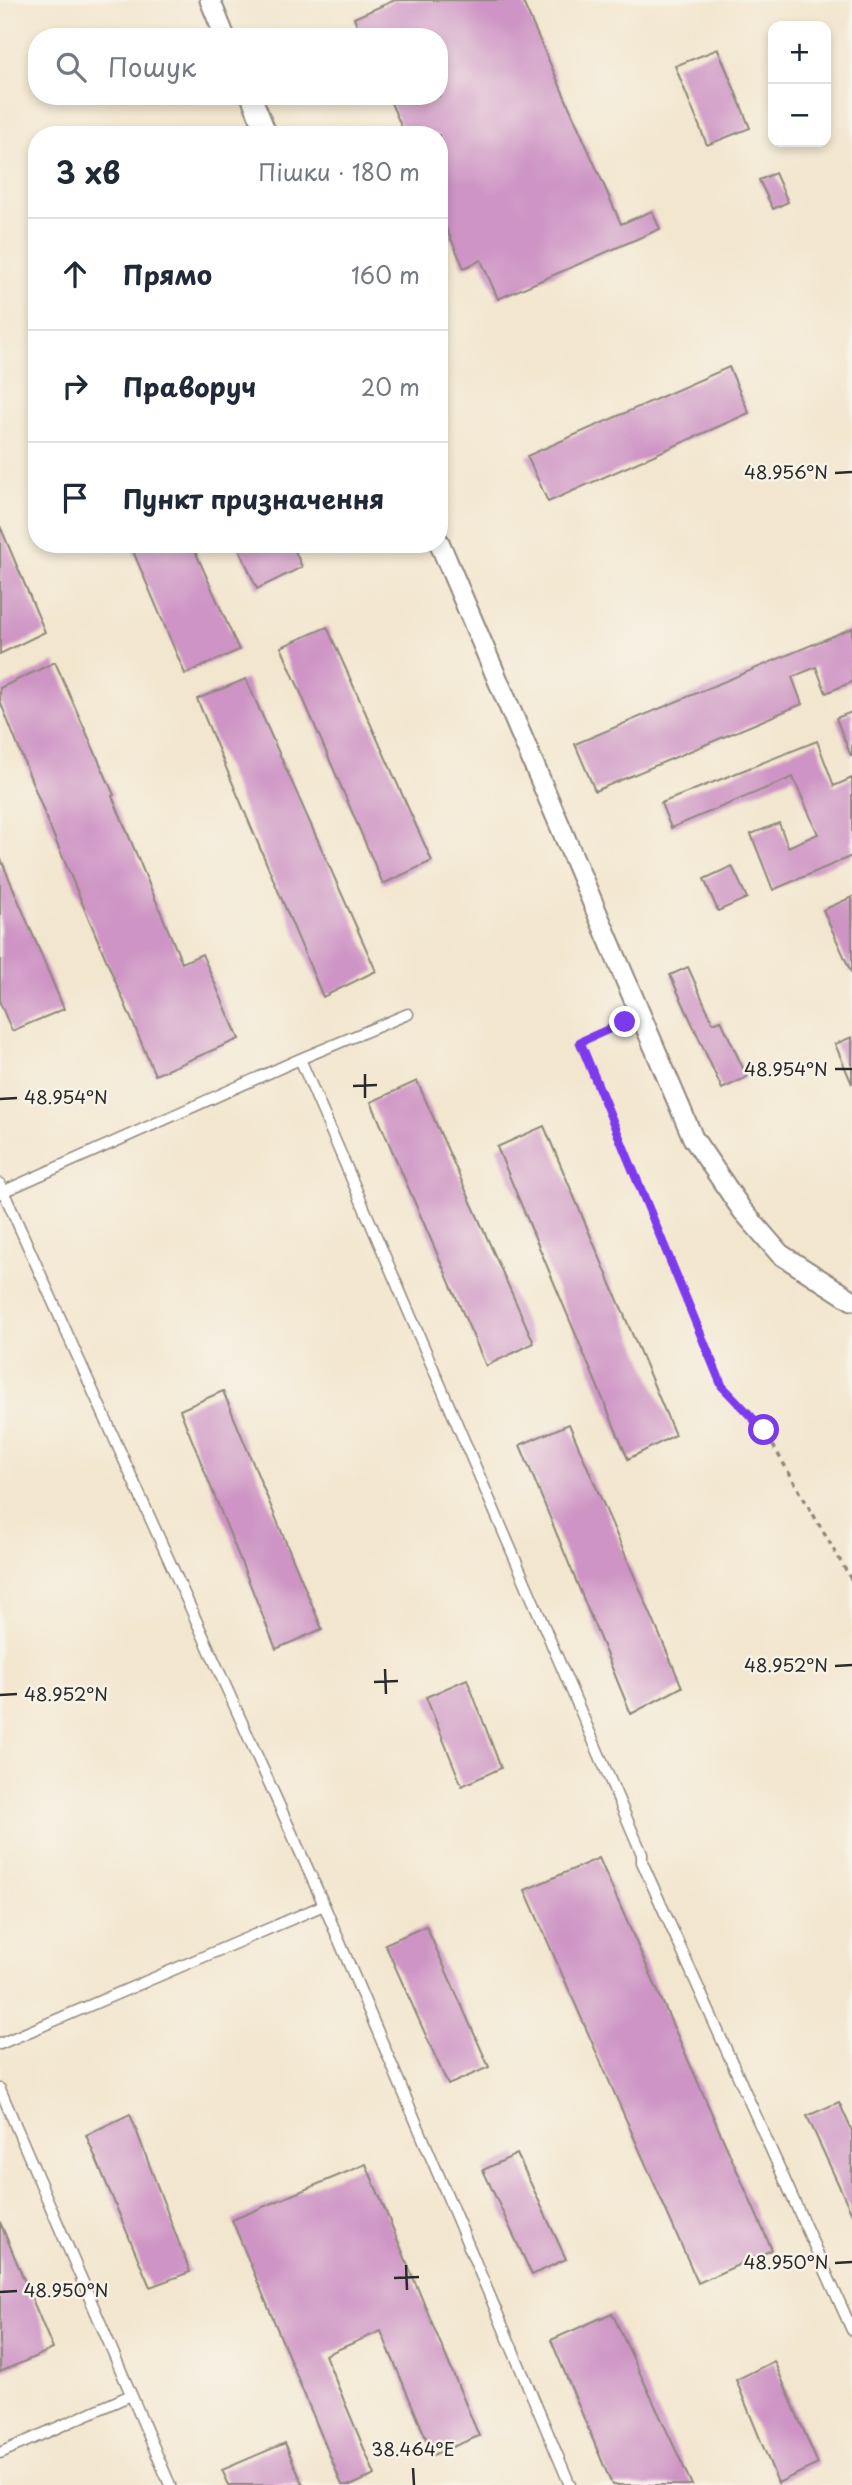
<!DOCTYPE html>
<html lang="uk">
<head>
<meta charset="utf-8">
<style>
	:root { --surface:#fff; --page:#f2f2f3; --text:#1f2937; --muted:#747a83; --line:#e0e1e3 }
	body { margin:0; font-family:"Playpen Sans",sans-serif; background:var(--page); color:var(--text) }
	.controls { position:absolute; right:21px; top:21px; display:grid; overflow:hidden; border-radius:14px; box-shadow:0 4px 10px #0003 }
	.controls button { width:63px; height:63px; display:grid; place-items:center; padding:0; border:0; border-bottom:2px solid var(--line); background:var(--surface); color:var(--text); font:35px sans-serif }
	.stop { position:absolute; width:21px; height:21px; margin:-16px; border:5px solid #7c3aed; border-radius:50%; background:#fff }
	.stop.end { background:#7c3aed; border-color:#fff; box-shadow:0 2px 7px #0008 }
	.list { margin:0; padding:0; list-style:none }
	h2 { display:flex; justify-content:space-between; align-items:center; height:91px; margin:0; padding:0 28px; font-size:30px }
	h2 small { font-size:23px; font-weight:400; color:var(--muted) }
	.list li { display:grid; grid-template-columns:46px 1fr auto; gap:21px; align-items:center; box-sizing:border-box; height:112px; padding:0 28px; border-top:2px solid var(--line) }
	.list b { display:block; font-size:26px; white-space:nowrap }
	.list em { font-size:23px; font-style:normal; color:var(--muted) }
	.icon { flex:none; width:38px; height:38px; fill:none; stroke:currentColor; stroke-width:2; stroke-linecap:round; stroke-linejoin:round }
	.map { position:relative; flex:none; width:852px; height:2485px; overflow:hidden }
	.search { position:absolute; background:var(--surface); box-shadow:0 4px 10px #0003; left:28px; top:28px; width:420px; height:77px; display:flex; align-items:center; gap:18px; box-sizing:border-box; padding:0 24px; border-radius:28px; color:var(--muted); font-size:26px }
	.panel { position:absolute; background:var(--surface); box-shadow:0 4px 10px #0003; left:28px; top:126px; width:420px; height:427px; border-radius:28px }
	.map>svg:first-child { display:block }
	.building { fill:#ce94c5 }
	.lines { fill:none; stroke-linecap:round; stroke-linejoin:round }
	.lane-casing { stroke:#8f887d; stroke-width:13 }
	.street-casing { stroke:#8f887d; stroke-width:23 }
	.path { stroke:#8f887d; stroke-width:3.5; stroke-dasharray:5 5; stroke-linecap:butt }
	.lane { stroke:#fff; stroke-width:10 }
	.street { stroke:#fff; stroke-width:19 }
	.route { stroke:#7c3aed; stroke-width:9 }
	.ticks { fill:none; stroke:#2b2b2b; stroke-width:2.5 }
	.ticks-label { font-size:18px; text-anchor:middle; fill:#2b2b2b; stroke:#f7f3e8; stroke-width:5; stroke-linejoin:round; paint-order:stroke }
</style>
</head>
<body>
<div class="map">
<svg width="852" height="2485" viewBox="0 0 852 2485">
	<rect width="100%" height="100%" fill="#f7f3e8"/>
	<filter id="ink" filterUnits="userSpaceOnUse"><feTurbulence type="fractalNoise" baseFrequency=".0143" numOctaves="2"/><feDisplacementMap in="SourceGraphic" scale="14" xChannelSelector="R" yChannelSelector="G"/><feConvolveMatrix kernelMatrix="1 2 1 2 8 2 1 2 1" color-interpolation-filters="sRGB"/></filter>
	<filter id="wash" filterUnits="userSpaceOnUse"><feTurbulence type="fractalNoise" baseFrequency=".00686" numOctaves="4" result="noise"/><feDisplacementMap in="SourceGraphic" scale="28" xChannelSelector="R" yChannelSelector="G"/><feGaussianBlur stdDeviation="1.57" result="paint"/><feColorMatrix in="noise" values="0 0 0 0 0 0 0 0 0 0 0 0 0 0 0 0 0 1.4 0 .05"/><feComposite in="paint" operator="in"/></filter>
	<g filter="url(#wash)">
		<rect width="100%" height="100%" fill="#f3e6cf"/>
		<g id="blocks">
			<path class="building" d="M395,0H522L621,224L652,211L660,229L498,299L481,260L464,268L439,212V135H405L388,96H439V37H362L354,18Z
				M718,49L750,128L707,145L675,66Z
				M775,173L788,202L773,209L759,180Z
				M729,367L749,413L548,502L527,456Z
				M0,526L45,632L0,654Z
				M130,544H192L239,650L185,674Z
				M237,544H292L302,567L257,589Z
				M327,627L432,861L383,884L281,647Z
				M852,628V682L826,693L816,667L792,677L802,704L595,791L575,744Z
				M55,662L114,795L112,796L182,963L202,954L239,1039L155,1075L50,827L0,701V688Z
				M246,679L376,971L323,997L197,699Z
				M852,712V756H851L836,718Z
				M817,741L834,786L852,778V856L773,890L751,834L779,823L788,847L818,834L793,777L671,828L661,803Z
				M0,857L64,1009L12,1031L0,1003Z
				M732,866L747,898L718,911L704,879Z
				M852,897V974L823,910Z
				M688,967L713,1023L721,1020L747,1077L722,1089L670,975Z
				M852,1037V1084L835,1044Z
				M417,1081L534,1343L486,1366L371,1102Z
				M544,1126L675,1435L628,1459L497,1147Z
				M223,1391L322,1629L276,1649L180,1410Z
				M569,1424L682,1687L631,1714L520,1445Z
				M467,1679L501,1768L462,1786L426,1697Z
				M599,1858L772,2250L698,2283L525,1890Z
				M426,1926L489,2067L448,2085L385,1944Z
				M839,2102L852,2131V2214L807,2116Z
				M130,2114L190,2272L150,2287L86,2135Z
				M517,2154L566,2259L532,2275L483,2170Z
				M366,2164L479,2436L433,2455L381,2331L325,2355L375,2475L352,2485H342L232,2220Z
				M0,2222L53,2349L0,2372Z
				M612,2313L692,2485H612L551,2340Z
				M774,2361L818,2464L778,2483L736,2380Z
				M285,2443L303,2485H229L222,2470Z"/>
		</g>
	</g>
	<g filter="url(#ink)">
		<use href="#blocks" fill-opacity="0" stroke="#8f887d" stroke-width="2"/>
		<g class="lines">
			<g class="lane-casing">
				<path id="lane" d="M300,1059L642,1854V1862L852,2330
					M0,1184L324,1905L570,2485
					M0,1193L300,1059L408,1014
					M0,2044L324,1905
					M0,2089L170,2485
					M0,2453L131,2395"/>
			</g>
			<g class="street-casing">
				<path id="street" d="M210,0L225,37
					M251,96L267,135
					M439,542L693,1138L742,1210L780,1254L852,1300"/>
			</g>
			<path class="path" d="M625,1022L580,1042L592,1073L722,1386L764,1430L852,1581"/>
			<use href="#lane" class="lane"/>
			<use href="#street" class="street"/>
		</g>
	</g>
	<g class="lines" filter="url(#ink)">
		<path class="route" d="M625,1022L580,1042L722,1386L764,1430"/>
	</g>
	<path class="ticks" d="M835,473L852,472M835,1069H852M365,1074V1098M353,1086L377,1085M0,1099L17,1098M835,1666L852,1665M385,1669L386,1694M374,1682L398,1681M0,1695L17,1694M835,2263L852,2262M406,2265L407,2290M394,2278L419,2277M0,2292L17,2291M413,2468L414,2485"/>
	<g class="ticks-label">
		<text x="786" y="479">48.956°N</text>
		<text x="786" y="1076">48.954°N</text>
		<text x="66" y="1104">48.954°N</text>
		<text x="786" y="1672">48.952°N</text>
		<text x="66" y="1701">48.952°N</text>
		<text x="786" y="2269">48.950°N</text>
		<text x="66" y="2297">48.950°N</text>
		<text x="413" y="2456">38.464°E</text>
	</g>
</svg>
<div class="controls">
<button>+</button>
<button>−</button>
</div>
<div class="stop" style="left:764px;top:1430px"></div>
<div class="stop end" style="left:625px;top:1022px"></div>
<div class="search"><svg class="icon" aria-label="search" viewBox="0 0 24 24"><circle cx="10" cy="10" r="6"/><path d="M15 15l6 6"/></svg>Пошук</div>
<section class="panel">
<h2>3 хв<small>Пішки · 180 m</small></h2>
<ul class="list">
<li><svg class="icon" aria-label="ahead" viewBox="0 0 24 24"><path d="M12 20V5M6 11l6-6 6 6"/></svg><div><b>Прямо</b></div><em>160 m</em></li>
<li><svg class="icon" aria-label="right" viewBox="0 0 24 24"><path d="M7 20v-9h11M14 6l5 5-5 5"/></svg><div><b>Праворуч</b></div><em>20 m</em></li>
<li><svg class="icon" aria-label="arrive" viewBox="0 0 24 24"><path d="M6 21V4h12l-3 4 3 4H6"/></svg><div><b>Пункт призначення</b></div></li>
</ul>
</section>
</div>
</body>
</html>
